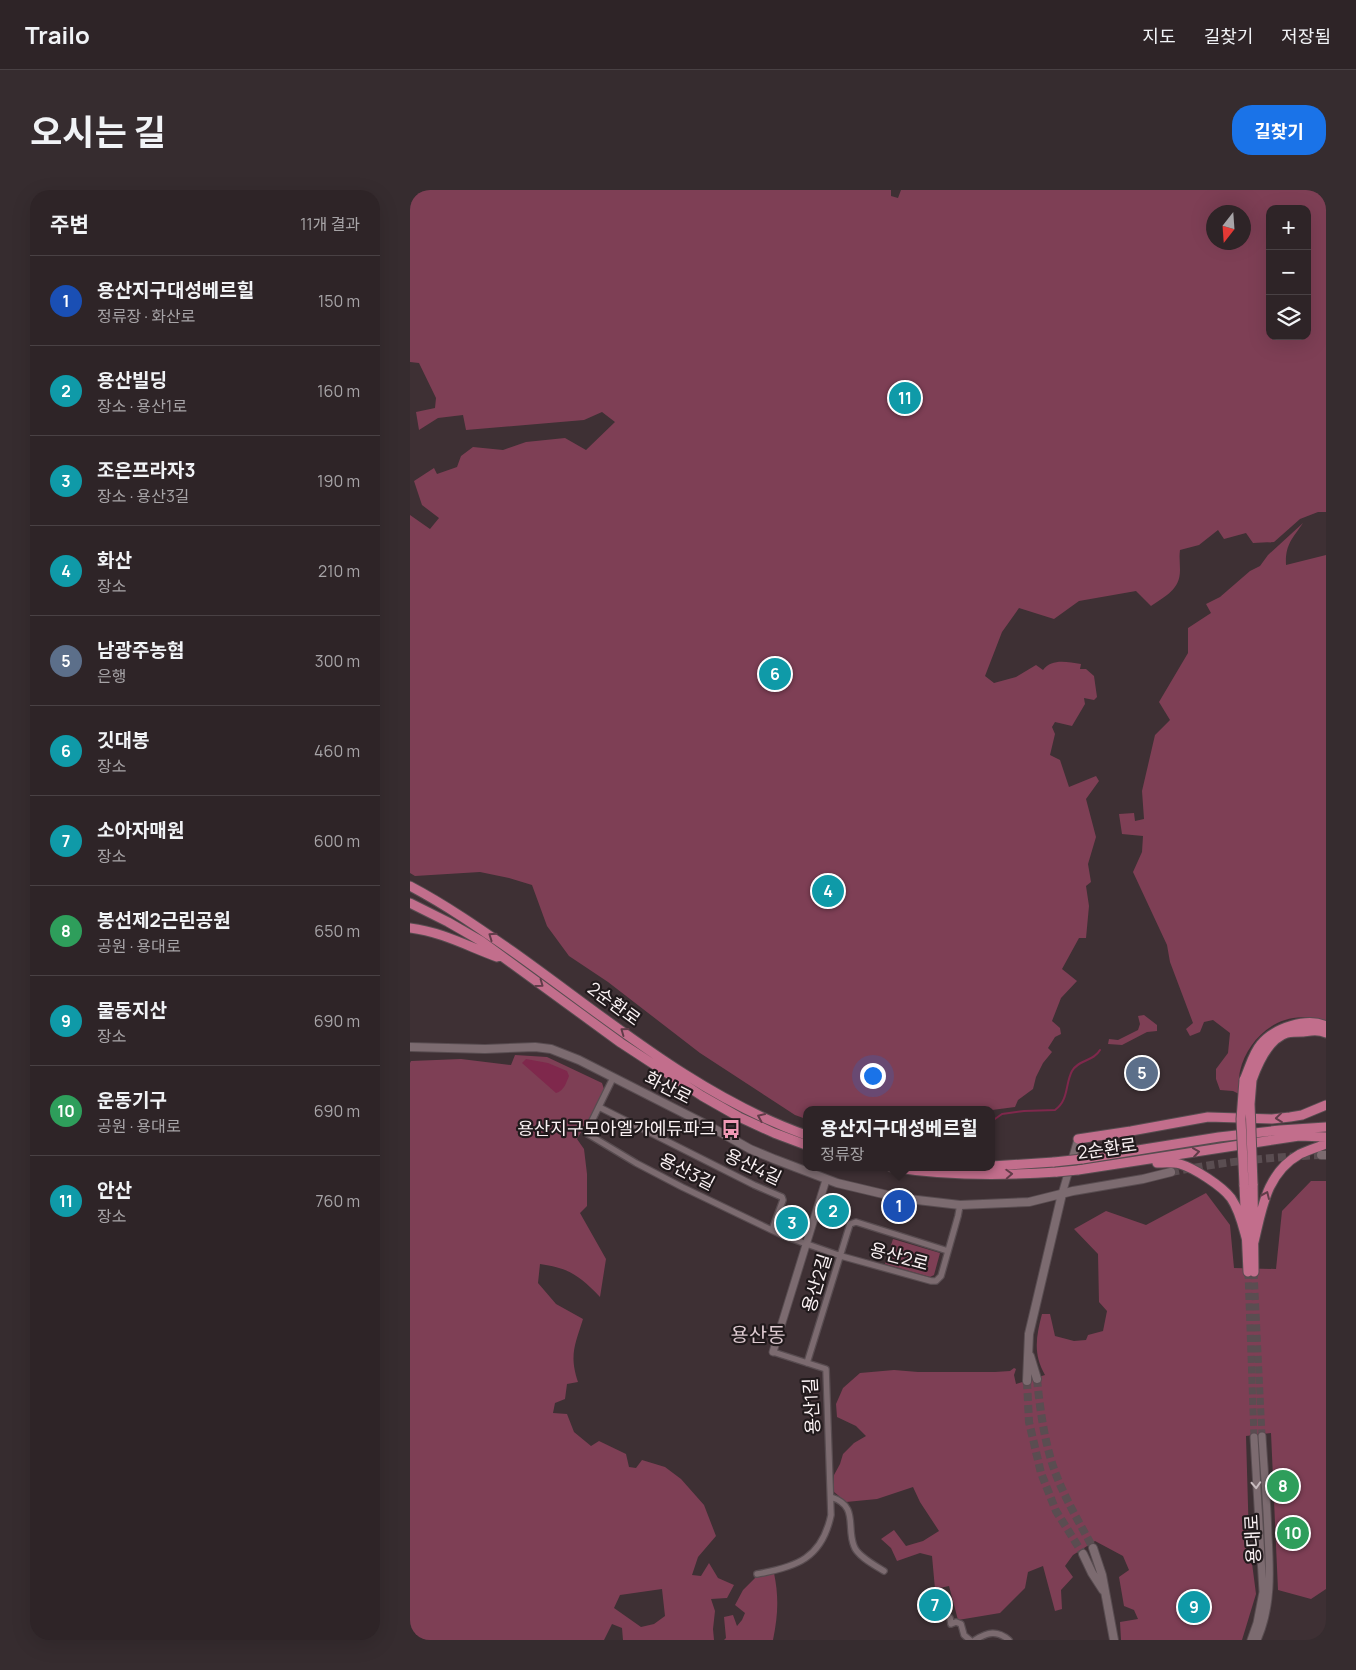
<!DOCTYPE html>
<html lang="ko">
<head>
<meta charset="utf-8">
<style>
	:root { --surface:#2e2427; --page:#362c2f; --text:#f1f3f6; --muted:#a7a4a7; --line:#494144; --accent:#1a73e8 }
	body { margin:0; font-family:Manrope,"Noto Sans KR",sans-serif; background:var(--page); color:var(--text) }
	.controls { position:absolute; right:15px; top:15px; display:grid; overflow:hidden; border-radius:10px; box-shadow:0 5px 20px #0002 }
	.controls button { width:45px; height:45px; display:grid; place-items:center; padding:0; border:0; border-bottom:1px solid var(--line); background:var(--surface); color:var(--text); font:25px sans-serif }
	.compass { position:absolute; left:796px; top:15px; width:45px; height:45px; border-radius:50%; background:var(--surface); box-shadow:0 5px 20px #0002; rotate:197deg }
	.you { position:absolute; left:462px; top:885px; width:18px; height:18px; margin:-12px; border:4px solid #fff; border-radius:50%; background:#1a73e8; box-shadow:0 0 0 8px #1a73e833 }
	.badge { display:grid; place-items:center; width:32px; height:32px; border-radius:50%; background:var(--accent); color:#fff; font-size:16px; font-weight:700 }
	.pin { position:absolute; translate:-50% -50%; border:2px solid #fff; box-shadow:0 1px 5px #0006 }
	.popup { position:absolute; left:393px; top:916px; width:192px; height:65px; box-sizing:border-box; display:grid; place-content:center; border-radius:10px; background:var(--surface); filter:drop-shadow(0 1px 4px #0005); font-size:16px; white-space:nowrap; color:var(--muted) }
	.popup b { font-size:19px; color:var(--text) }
	.popup::after { content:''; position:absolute; left:50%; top:100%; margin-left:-10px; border:10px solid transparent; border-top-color:var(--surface) }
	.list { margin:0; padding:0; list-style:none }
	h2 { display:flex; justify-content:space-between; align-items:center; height:65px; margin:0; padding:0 20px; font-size:21px }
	h2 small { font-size:16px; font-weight:400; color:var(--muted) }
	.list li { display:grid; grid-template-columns:32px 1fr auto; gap:15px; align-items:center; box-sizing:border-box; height:90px; padding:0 20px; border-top:1px solid var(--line) }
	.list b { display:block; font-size:19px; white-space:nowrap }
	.list p { margin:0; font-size:16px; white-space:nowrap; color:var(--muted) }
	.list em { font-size:16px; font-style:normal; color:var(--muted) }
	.icon { flex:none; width:28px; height:28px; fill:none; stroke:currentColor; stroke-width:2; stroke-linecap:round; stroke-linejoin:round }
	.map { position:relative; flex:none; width:916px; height:1450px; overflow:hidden; border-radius:20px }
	header { display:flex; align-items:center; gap:30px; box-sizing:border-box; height:70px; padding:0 25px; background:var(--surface); border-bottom:1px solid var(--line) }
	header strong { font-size:24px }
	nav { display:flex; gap:28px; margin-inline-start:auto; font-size:18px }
	.intro { display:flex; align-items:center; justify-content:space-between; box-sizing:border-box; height:120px; padding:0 30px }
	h1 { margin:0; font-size:35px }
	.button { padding:12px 22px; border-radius:20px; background:var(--accent); color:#fff; font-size:18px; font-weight:700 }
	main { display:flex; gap:30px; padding:0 30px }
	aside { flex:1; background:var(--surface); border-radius:20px; box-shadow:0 5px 20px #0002 }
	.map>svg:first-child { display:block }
	.green { fill:#7e3f55; fill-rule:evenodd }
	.water { fill:#7f284c }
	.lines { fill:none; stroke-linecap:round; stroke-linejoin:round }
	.stream { stroke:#7f284c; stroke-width:2 }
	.tertiary-tunnel { stroke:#5a4d51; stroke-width:7; stroke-dasharray:7 3.5; stroke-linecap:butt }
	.secondary-tunnel { stroke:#5a4d51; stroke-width:8; stroke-dasharray:8 4; stroke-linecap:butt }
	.minor-casing { stroke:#584c50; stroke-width:8 }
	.tertiary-casing { stroke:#584c50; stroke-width:9 }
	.secondary-casing { stroke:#584c50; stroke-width:10 }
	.trunk-casing { stroke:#584c50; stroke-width:11 }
	.minor { stroke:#7c6b70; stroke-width:5.5 }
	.tertiary { stroke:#7c6b70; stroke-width:7 }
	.secondary { stroke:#7c6b70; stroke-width:8 }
	.trunk { stroke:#c26e8c; stroke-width:9 }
	.trunk-bridge-casing { stroke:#584c50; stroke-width:11; stroke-linecap:butt }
	.trunk-bridge { stroke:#c26e8c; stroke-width:9 }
	.oneway { stroke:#613c49 }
	.oneway2 { stroke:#c8bbbf }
	.labels { text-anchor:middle; stroke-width:4.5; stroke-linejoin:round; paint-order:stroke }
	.street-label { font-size:18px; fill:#faf1f3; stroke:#211a1c }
	.poi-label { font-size:18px; fill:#faf1f3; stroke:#211a1c; text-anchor:end }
	.quarter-label { font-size:20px; fill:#dcc9cf; stroke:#211a1c }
</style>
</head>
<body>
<header>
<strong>Trailo</strong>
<nav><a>지도</a><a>길찾기</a><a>저장됨</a></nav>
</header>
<div class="intro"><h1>오시는 길</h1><a class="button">길찾기</a></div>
<main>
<aside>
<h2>주변<small>11개 결과</small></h2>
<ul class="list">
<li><span class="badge" style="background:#1a4fb4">1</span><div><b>용산지구대성베르힐</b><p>정류장 · 화산로</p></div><em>150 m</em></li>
<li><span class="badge" style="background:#0f9aa8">2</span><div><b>용산빌딩</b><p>장소 · 용산1로</p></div><em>160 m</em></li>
<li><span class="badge" style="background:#0f9aa8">3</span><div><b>조은프라자3</b><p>장소 · 용산3길</p></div><em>190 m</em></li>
<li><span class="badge" style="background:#0f9aa8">4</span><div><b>화산</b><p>장소</p></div><em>210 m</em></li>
<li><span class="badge" style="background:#5c6f8a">5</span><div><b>남광주농협</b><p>은행</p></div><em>300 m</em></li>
<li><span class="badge" style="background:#0f9aa8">6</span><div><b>깃대봉</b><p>장소</p></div><em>460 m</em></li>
<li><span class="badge" style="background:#0f9aa8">7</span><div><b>소아자매원</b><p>장소</p></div><em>600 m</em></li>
<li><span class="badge" style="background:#2e9e5b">8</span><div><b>봉선제2근린공원</b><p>공원 · 용대로</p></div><em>650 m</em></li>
<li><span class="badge" style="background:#0f9aa8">9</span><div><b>물동지산</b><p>장소</p></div><em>690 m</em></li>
<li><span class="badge" style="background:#2e9e5b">10</span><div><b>운동기구</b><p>공원 · 용대로</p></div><em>690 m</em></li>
<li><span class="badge" style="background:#0f9aa8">11</span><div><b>안산</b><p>장소</p></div><em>760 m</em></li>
</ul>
</aside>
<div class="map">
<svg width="916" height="1450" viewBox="0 0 916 1450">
	<rect width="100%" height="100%" fill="#3e3034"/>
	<path class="green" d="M0,0H481V6L488,8L491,0H916V322H908L890,329L864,352L843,353L836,343L814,349L808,340L789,355L770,360C769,367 770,373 770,380C770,400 755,406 741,416L726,401L669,411L644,429L609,418L592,442L575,486L584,493L606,487L626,475L633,480C642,468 657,472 671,474L670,479H676L684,486L687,507L684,510L674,508L675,514L662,536L645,532L642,537L645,544L640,565L650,570L659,597L686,586L689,591L676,609L686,647L678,674L681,692L676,696L679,716L676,748H669L652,779L667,791L651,808L642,831L650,838L651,844L645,847L638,858L642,862L633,873L626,887L623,899L608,910L605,917L582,920H396V929L385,925L290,863L198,792L159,766L137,736L122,695L99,688L70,682L5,686L0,683V325L20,339L29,328L12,315L4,291L24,278L27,284L47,277L51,266L63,257L93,260L116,252L155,248L176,260L205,232L192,222L174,230L56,240L53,225L28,228L9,240L6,222L25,218L26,208L9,173L0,172ZM860,19H897V146H860ZM804,22H834V52H804Z
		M893,333C882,349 875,355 876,375L916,365V833C911,831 906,829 901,828C867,822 837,850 830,881C828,888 831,898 831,905L823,901L810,900L806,889V879L818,863L820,843L803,830L794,832L790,842L780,846L776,839L783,833L760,772L757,755L723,682L732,662L733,646L712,644L709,624L724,623L725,631L734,629L732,601L745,545L760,530L749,512L778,463V438L801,423L796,414L810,407L840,381L850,376L858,365Z
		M734,825L747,835V841L737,842L712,855L698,854L699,849L708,850L728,840L730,834L728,826Z
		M105,865L137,867L192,893L194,899L183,922L167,949L174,959L177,984V1016L170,1023L196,1069L190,1107C170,1086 159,1078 130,1074L128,1093L146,1114L173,1129C165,1155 159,1165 168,1192L157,1194L155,1209L145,1213L143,1223L157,1224L164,1242L181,1256L189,1251L216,1264L219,1277L226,1278L232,1270L255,1277L271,1289L294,1315L306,1346L288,1367L282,1385L291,1386L299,1373L308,1388L324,1395L317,1408L301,1409L305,1421L303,1439L304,1450H213L212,1438L202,1434L194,1450H0V873L1,871L51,869L101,875ZM252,1399L255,1426L244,1434L231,1437L204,1418L210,1405Z
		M901,991H916V1399L901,1409L868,1400L861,1243L836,1246L839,1350L846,1404L832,1450H711L710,1432L728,1429L724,1420L714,1416L709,1387L719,1380L713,1366L685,1351L663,1365L655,1376L663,1387L651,1400L652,1419L645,1421L633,1376L618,1382L615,1398L590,1423L548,1430L539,1396L525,1399L522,1366L510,1363L487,1371L481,1358L471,1349L484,1340L496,1356L513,1351L529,1341L510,1312L503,1297L467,1309L436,1312L423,1301L424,1285L430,1274L433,1264L444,1253L456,1246L446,1236L427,1227L426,1214L433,1198L450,1183L484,1180L508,1182H585L600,1181L604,1178L606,1179L604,1185L606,1194L635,1185C623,1164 626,1147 632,1124H640L645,1146L664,1151L676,1150L678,1145L693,1141L697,1121L689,1112L688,1064L664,1039L696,1021L736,1035L796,1003L820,1035L824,1078L866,1079L872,1021Z
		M483,1049L530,1063L524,1085L520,1087L475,1074Z
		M364,1383C369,1407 368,1426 363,1450H314L316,1448L314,1427L323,1425L327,1436L332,1430L335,1423L325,1415L333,1400L347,1386Z"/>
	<path class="water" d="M116,869L138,873L157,881L159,886C156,893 154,901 146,903L112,873Z"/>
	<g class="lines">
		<path class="stream" d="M582,931L592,924L614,921L645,920C659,910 655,894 662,881C669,869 683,872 690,860"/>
		<path class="tertiary-tunnel" d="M838,1082L844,1247
			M844,1082L852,1246"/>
		<path class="secondary-tunnel" d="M761,982C811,972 861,967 911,965
			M627,1189C630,1219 634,1250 644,1279C654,1307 669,1332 683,1358
			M617,1191L619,1232L631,1283L646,1321L673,1364"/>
		<g class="minor-casing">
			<path id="minor" d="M203,888L176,943L226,973L272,997L374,1046L431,1066L521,1091H526L531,1086L548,1026L550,1015
				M189,917L344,995L372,1007L373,1010L362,1040
				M397,1173L440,1034L446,1032L538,1061
				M421,1307C449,1316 436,1337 444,1356C447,1366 466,1376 474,1381
				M347,1384C387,1377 412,1368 421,1325L416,1179L363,1162
				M540,1428L541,1434L546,1432L551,1434L554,1445L560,1450
				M565,1450C578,1442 587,1440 599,1450"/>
		</g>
		<g class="tertiary-casing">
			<path id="tertiary" d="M652,1004L668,949
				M363,1162L416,990
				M841,1450L847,1433L853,1402L844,1247
				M847,1450C862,1416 860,1381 858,1345C857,1312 854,1279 852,1246"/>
		</g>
		<g class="secondary-casing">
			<path id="secondary" d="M0,857L75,859L125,857L141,859L169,870L301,937L340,959L364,969L427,993L490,1008L550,1015L619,1012L663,1001L733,989L761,982
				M911,965H916
				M620,1166L627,1189
				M617,1191L619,1144L652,1004
				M683,1358L692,1385L704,1450
				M673,1364L682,1383L693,1400"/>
		</g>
		<g class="trunk-casing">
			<path id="trunk" d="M0,696C36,715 69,738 102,761C195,827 288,907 396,945
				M0,713L38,732L71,751L211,853L292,906L329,927L364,943L396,955
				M0,738C32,742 57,756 87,767
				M834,890C839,879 843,863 851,854C864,838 897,827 916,836
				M842,890C848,873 858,849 877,843C882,842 888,842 893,842C901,841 908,839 916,843
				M668,949L721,941L798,927L862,929L880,927L892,925L916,915
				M672,969L809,947L870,940L916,937
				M747,973C754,973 762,972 770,974C784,978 812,996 821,1008C830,1021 833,1037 837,1051
				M582,976L644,972
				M481,977C536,986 591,986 647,982
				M668,980L889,946L916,947
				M843,994L844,1082
				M834,995L838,1082
				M844,1052C852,1019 856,983 890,964C898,960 908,957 916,954"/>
		</g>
		<use href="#minor" class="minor"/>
		<use href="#tertiary" class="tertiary"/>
		<use href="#secondary" class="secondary"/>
		<use href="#trunk" class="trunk"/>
		<g class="trunk-bridge-casing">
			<path id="trunk-bridge" d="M842,890L840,914L843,994
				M644,972L672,969
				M647,982L668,980
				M834,995L831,929L834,890"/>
		</g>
		<use href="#trunk-bridge" class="trunk-bridge"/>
	</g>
	<defs><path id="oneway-chevron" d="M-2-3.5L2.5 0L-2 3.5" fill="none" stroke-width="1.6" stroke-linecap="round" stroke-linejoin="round" transform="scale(1.25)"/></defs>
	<g class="oneway">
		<use href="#oneway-chevron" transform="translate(82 746) rotate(-145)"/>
		<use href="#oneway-chevron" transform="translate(130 794) rotate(36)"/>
		<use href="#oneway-chevron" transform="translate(214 841) rotate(-144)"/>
		<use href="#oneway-chevron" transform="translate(351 927) rotate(-156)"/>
		<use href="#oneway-chevron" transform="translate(869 928) rotate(174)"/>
		<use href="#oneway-chevron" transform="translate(786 962) rotate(-8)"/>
		<use href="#oneway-chevron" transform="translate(599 984) rotate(-3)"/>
		<use href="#oneway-chevron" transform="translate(856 1005) rotate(-66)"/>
	</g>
	<use class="oneway2" href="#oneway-chevron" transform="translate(846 1295) rotate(87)"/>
	<defs>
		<g id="bus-bare" transform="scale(1.5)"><path d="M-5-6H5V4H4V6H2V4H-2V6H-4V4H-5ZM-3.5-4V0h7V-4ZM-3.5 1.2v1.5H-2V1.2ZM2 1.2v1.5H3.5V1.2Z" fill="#f09ab6" stroke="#211a1c" stroke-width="2.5" paint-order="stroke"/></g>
	</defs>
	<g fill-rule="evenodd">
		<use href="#bus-bare" x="321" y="939"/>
	</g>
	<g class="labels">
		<g class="street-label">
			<text transform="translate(204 814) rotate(36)" y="6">2순환로</text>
			<text transform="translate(258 898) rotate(27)" y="6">화산로</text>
			<text transform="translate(697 959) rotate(-8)" y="6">2순환로</text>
			<text transform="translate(343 977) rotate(25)" y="6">용산4길</text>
			<text transform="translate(277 982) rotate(27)" y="6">용산3길</text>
			<text transform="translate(489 1067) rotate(15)" y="6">용산2로</text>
			<text transform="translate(407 1093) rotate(-73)" y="6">용산2길</text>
			<text transform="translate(402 1216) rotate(-93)" y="6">용산1길</text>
			<text transform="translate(843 1349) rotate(-93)" y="6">용대로</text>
		</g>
		<g class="poi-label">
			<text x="306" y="945">용산지구모아엘가에듀파크</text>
		</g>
		<g class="quarter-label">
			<text x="348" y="1152">용산동</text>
		</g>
	</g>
</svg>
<div class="controls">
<button>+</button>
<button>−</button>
<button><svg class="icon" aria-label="layers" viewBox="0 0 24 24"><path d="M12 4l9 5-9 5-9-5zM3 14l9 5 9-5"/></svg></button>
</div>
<svg class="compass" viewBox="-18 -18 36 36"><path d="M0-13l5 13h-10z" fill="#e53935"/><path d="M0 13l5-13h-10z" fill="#a7a4a7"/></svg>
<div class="you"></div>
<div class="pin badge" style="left:489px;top:1016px;background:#1a4fb4">1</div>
<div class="popup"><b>용산지구대성베르힐</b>정류장</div>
<div class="pin badge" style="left:423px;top:1021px;background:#0f9aa8">2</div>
<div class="pin badge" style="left:382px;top:1033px;background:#0f9aa8">3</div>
<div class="pin badge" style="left:418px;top:701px;background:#0f9aa8">4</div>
<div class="pin badge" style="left:732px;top:883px;background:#5c6f8a">5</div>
<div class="pin badge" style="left:365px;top:484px;background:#0f9aa8">6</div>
<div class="pin badge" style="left:525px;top:1415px;background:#0f9aa8">7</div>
<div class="pin badge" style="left:873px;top:1296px;background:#2e9e5b">8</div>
<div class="pin badge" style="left:784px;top:1417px;background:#0f9aa8">9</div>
<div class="pin badge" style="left:883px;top:1343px;background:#2e9e5b">10</div>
<div class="pin badge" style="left:495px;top:208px;background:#0f9aa8">11</div>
</div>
</main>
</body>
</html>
